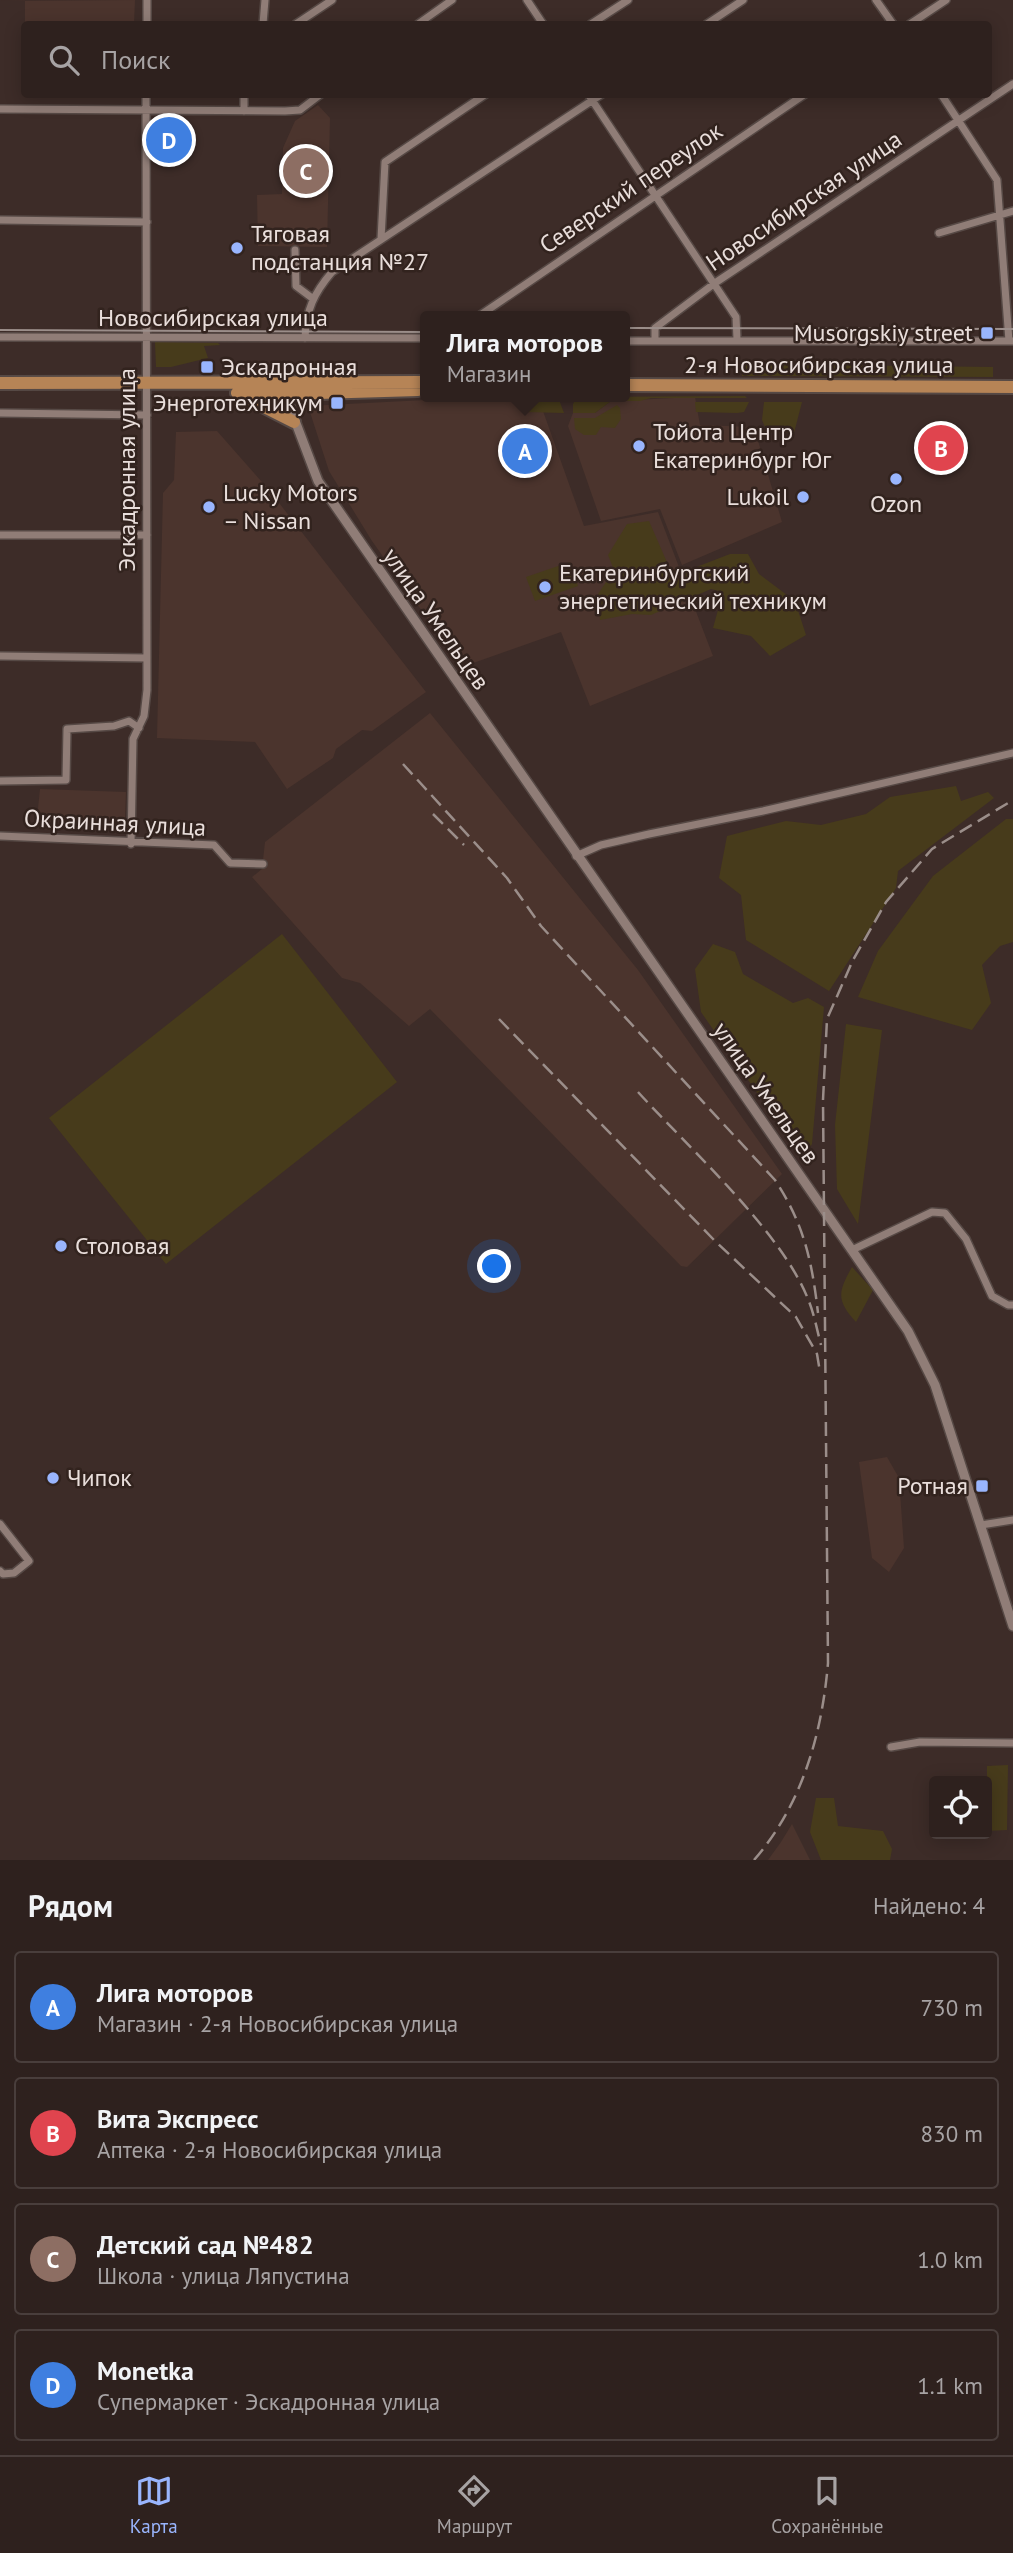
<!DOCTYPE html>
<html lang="ru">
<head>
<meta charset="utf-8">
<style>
	:root { --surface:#2e211e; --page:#362927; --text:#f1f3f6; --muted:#a7a3a4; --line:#493e3c; --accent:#99b5fd }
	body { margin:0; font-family:"PT Sans",sans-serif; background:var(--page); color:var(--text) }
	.controls { position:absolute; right:21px; bottom:21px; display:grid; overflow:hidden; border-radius:7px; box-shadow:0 4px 18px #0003 }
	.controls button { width:63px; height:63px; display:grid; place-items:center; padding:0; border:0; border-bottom:2px solid var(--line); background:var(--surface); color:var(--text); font:35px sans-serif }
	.you { position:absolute; left:495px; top:1267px; width:24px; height:24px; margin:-18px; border:5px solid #fff; border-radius:50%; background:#1a73e8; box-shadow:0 0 0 10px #1a73e833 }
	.badge { display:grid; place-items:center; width:46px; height:46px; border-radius:50%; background:var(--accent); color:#fff; font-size:23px; font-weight:700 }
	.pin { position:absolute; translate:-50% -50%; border:4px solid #fff; box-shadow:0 2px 7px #0006 }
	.popup { position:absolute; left:420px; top:311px; width:210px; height:91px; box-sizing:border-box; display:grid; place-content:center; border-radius:7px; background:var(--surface); filter:drop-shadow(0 2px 5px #0005); font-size:23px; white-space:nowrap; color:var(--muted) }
	.popup b { font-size:26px; color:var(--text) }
	.popup::after { content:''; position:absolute; left:50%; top:100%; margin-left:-14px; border:14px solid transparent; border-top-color:var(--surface) }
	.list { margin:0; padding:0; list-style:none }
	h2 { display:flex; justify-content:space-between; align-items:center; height:91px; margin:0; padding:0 28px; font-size:30px }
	h2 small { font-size:23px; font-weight:400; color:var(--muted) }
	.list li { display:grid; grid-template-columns:46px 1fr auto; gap:21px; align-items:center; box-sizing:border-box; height:112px; margin:0 14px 14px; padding:0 14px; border:2px solid var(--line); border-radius:7px }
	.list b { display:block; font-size:26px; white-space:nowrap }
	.list p { margin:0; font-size:23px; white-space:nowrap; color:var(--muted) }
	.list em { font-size:23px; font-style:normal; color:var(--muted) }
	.icon { flex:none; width:38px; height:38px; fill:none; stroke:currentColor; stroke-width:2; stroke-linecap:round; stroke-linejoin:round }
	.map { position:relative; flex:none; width:1013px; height:1860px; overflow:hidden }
	.search { position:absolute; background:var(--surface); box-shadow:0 4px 18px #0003; left:21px; right:21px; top:21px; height:77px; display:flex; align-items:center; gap:18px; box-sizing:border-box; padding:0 24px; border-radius:7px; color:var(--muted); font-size:26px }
	.sheet { height:595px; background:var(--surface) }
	nav { display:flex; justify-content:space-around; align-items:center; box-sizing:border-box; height:98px; border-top:2px solid var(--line); background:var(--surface); font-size:19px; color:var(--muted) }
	nav a { display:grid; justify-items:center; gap:4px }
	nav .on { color:var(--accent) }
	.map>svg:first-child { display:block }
	.built { fill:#4b342d }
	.green { fill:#473b1b }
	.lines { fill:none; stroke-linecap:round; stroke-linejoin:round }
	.minor-casing { stroke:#564945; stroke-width:10 }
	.tertiary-casing { stroke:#564945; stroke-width:12 }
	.primary-casing { stroke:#564945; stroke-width:16 }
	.minor { stroke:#907d77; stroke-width:7 }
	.tertiary { stroke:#907d77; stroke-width:9 }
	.primary { stroke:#b68456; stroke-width:12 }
	.tram { stroke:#9b8e8a; stroke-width:2 }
	.rail { stroke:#9b8e8a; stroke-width:2.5; stroke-dasharray:14 7; stroke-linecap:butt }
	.poi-dot { fill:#99b5fd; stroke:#32231e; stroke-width:2.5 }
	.labels { text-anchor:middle; stroke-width:5; stroke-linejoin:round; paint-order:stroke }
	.street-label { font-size:24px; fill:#e9dedb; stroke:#32231e }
	.poi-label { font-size:24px; fill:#e9dedb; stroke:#32231e; text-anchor:start }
</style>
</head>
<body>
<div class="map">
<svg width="1013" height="1860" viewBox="0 0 1013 1860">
	<rect width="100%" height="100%" fill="#3d2c28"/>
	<path class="built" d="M135,0L134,24H25V1H0Z
		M318,105L330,118L327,247L258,246L257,195L282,194L283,148L295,121Z
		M484,397H538L584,526L658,512L713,656L590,706L561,632L462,667L372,541L329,471L308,406Z
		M695,397L700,425L754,427L782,522L682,565L660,509L601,521L568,426L573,413H595L611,401Z
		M217,431L269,490L426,692L372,731L362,730L336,749L333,758L287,789L255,742L157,738L163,493L174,480L176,432Z
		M430,713L638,970L782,1174L687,1267L681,1266L430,1009L409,1026L360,983L342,978L252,877L262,869L265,842Z
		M40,789L126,792L125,820L37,818Z
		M887,1457L899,1478L904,1548L889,1572L872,1558L859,1462Z
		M792,1824L810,1860H768L781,1842Z"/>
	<path class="green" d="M155,342L218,343L220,345L204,346L208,358L171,367H156Z
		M742,364L993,367V377L742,376Z
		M745,396L747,398H651L640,401H611L595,413H573V404L577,397Z
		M516,397H558L564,413L526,412L525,403L516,402Z
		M695,402H749L744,412L737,413L696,412Z
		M764,402H802L794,433L767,432L762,420Z
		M617,405L620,408L621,419L615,428L601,427L596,435H584L575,429L574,418H595Z
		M649,521L673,576L730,554H748L759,574L795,601L806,635L770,656L751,636L713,628L723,592L711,589L651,615L632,614L600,620L598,594L614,570L608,555L627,524Z
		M570,562L578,586L535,601L526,577Z
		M956,786L961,801L988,792L994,798L898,871L896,888L829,991L746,940L741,895L719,878L727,836L786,821L821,825L866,814L890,797Z
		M1006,819H1013V942L1000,946L982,965L991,1003L972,1030L858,997L878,951L933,876Z
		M282,934L397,1082L166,1264L49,1118Z
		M713,944L735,952L743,974L793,1003L808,998L824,1007L812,1144L803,1159L701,1012L695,969Z
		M846,1024L882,1030L858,1224L837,1189L835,1125Z
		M852,1267L873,1290L856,1322C836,1300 838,1292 852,1267Z
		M1008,1765L1007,1830L987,1831V1766Z
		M816,1798H834L838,1826L883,1831L892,1849L890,1860H821L810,1832Z"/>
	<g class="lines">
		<g class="minor-casing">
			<path id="minor" d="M527,0L543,24
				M876,0L893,24
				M147,24V0
				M263,24L265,0
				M296,24L332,0
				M418,24L452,0
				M591,24L628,0
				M707,24L743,0
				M910,24L946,0
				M244,94V111
				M588,94L736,317L737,339
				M941,94L997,180L1009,341
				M0,109L285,111L300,110L321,94
				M0,220L147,222
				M939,233L1013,211
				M381,239L385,162L486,94
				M295,250L296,286L312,298
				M479,316L805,94
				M0,337L425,338
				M305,338C306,310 314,293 332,272L602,94
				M625,341H655V328L715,283L1013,84
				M655,341H1013
				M0,413L147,415
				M0,535H147
				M0,656L147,658
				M0,781L66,780L67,729L114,726L129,721L139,728
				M0,836L214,845L230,863L263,864
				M131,844L133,739L144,716L147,690L146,94
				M576,856L601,845L649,834L763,811L1013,753
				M852,1250L932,1212L945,1213L966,1239L992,1296L1008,1305H1013
				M0,1524L29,1561L14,1573L3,1574L0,1571
				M981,1525L1013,1520
				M891,1747L920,1742L1013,1743"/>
		</g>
		<g class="tertiary-casing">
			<path id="tertiary" d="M283,389L318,481L908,1331L935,1385L1013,1626"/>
		</g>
		<g class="primary-casing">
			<path id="primary" d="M0,383L425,382
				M625,385L1013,387
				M244,390L284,394L418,390
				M237,393L294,422"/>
		</g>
		<use href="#minor" class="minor"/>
		<use href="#tertiary" class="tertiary"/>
		<use href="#primary" class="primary"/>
		<path class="tram" d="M625,328L1013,329
			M0,330L425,332"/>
		<path class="rail" d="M403,764L507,878L541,926L775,1180C804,1224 812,1261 818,1313
			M433,814L464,845
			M499,1019L715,1241L796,1317L817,1354L820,1372
			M638,1092C688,1147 781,1231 808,1299C814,1313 817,1330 821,1345
			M754,1860C802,1805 822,1734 828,1663L823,1100L827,1019L853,960L886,902L932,849L1013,800"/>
	</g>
	<g class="poi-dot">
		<circle cx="237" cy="248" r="7"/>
		<rect x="980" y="326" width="14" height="14" rx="3.5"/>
		<rect x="200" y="360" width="14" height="14" rx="3.5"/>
		<rect x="330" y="396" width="14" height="14" rx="3.5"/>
		<circle cx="639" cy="446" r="7"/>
		<circle cx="896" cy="479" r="7"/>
		<circle cx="803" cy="497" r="7"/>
		<circle cx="209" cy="507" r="7"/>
		<circle cx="545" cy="587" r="7"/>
		<circle cx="61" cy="1246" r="7"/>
		<circle cx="53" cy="1478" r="7"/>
		<rect x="975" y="1479" width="14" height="14" rx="3.5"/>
	</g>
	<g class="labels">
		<g class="street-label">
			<text transform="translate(631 188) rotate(-34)" y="8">Северский переулок</text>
			<text transform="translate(804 201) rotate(-34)" y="8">Новосибирская улица</text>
			<text x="213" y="326">Новосибирская улица</text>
			<text x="819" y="373">2-я Новосибирская улица</text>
			<text transform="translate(127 470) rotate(-90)" y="8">Эскадронная улица</text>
			<text transform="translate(436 619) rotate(55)" y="8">улица Умельцев</text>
			<text transform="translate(115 823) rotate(3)" y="8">Окраинная улица</text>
			<text transform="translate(766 1093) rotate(55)" y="8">улица Умельцев</text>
		</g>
		<g class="poi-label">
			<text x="251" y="242">Тяговая<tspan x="251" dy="28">подстанция №27</tspan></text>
			<text x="973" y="341" text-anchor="end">Musorgskiy street</text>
			<text x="221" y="375">Эскадронная</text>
			<text x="323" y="411" text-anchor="end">Энерготехникум</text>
			<text x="653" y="440">Тойота Центр<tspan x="653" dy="28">Екатеринбург Юг</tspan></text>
			<text x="223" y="501">Lucky Motors<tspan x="223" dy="28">– Nissan</tspan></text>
			<text x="789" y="505" text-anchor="end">Lukoil</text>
			<text x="896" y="512" text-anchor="middle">Ozon</text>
			<text x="559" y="581">Екатеринбургский<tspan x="559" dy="28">энергетический техникум</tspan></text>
			<text x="75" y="1254">Столовая</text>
			<text x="67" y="1486">Чипок</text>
			<text x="968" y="1494" text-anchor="end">Ротная</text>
		</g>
	</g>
</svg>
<div class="controls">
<button><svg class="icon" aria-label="locate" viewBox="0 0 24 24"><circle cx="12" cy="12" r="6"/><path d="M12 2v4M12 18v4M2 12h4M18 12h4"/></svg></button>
</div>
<div class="you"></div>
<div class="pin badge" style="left:525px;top:451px;background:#3f7fe0">A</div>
<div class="popup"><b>Лига моторов</b>Магазин</div>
<div class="pin badge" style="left:941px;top:448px;background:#e0444e">B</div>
<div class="pin badge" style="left:306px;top:171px;background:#8d6e63">C</div>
<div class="pin badge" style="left:169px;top:140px;background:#3f7fe0">D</div>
<div class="search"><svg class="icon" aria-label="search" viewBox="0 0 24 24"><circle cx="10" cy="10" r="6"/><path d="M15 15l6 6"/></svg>Поиск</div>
</div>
<section class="sheet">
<h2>Рядом<small>Найдено: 4</small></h2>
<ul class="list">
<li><span class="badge" style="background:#3f7fe0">A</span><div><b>Лига моторов</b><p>Магазин · 2-я Новосибирская улица</p></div><em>730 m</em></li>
<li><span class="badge" style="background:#e0444e">B</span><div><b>Вита Экспресс</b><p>Аптека · 2-я Новосибирская улица</p></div><em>830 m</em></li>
<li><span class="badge" style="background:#8d6e63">C</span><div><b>Детский сад №482</b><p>Школа · улица Ляпустина</p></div><em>1.0 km</em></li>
<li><span class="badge" style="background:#3f7fe0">D</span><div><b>Monetka</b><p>Супермаркет · Эскадронная улица</p></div><em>1.1 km</em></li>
</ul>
</section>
<nav>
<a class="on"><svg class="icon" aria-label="map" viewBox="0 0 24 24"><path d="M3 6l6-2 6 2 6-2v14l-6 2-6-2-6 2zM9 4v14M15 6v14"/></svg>Карта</a>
<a><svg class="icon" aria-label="directions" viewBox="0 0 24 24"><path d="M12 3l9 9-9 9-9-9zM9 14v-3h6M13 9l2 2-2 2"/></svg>Маршрут</a>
<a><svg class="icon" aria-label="saved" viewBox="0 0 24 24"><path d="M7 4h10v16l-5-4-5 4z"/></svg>Сохранённые</a>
</nav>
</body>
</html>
